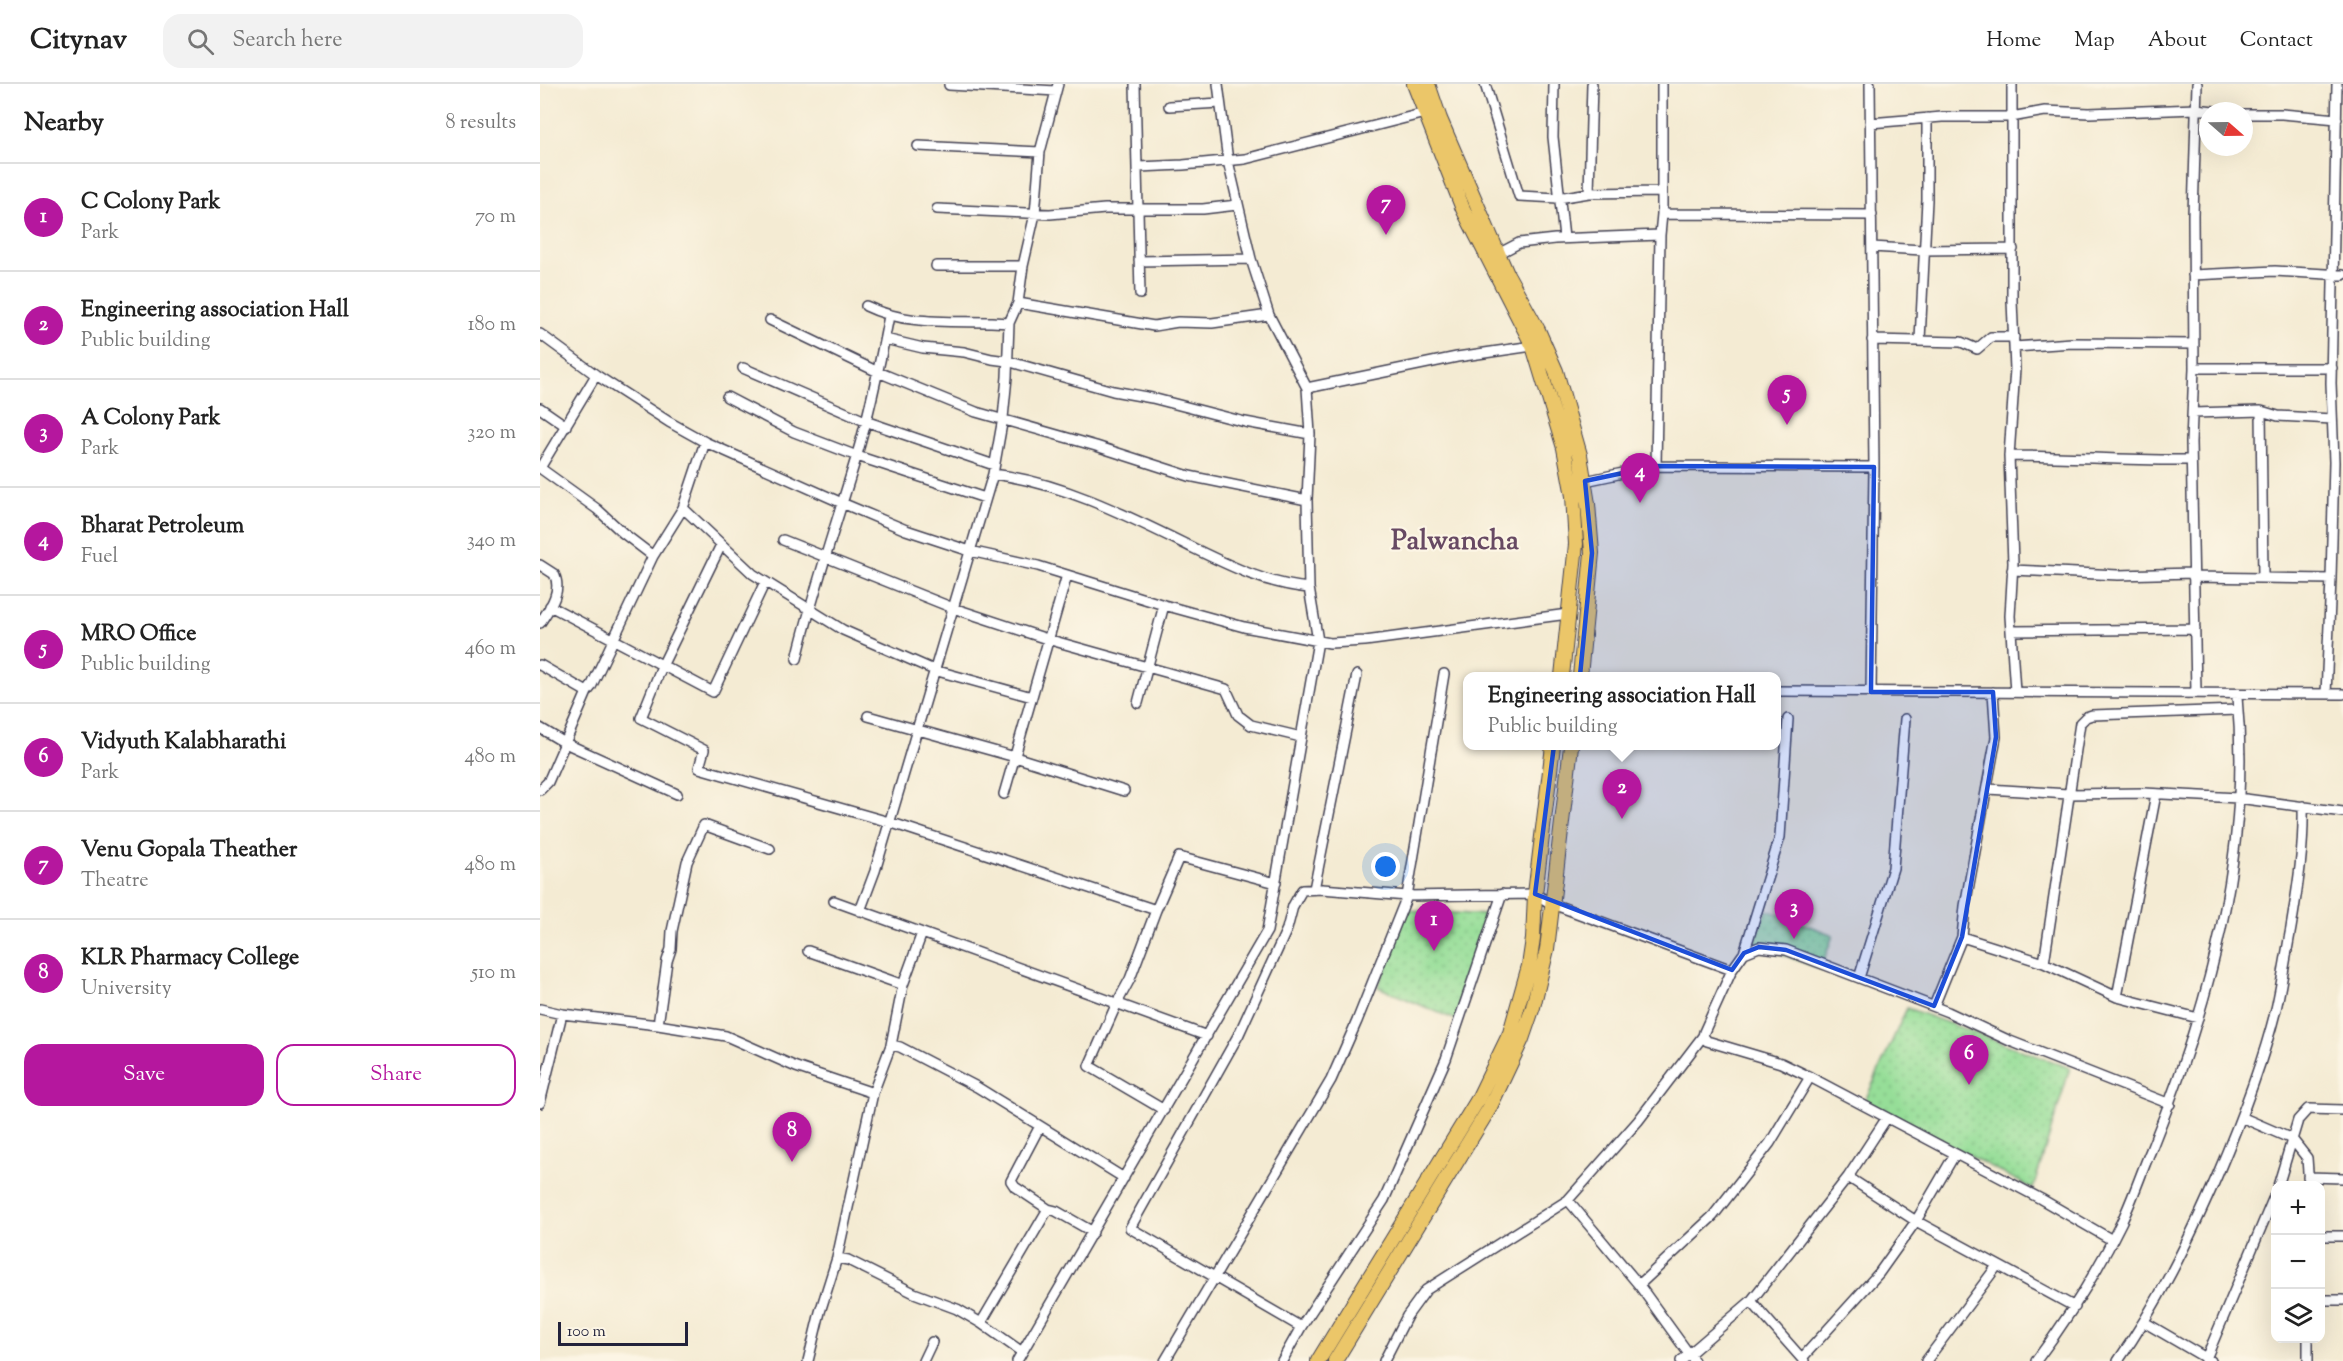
<!DOCTYPE html>
<html lang="en">
<head>
<meta charset="utf-8">
<style>
	:root { --surface:#fff; --page:#f2f2f2; --text:#222; --muted:#767676; --line:#e0e0e0; --accent:#b5179e }
	body { margin:0; font-family:"Sorts Mill Goudy",serif; background:var(--page); color:var(--text) }
	.controls { position:absolute; right:18px; bottom:18px; display:grid; overflow:hidden; border-radius:12px; box-shadow:0 6px 24px #0002 }
	.controls button { width:54px; height:54px; display:grid; place-items:center; padding:0; border:0; border-bottom:2px solid var(--line); background:var(--surface); color:var(--text); font:30px sans-serif }
	.compass { position:absolute; left:1659px; top:18px; width:54px; height:54px; border-radius:50%; background:var(--surface); box-shadow:0 6px 24px #0002; rotate:110deg }
	.scale { position:absolute; left:18px; bottom:15px; width:130px; box-sizing:border-box; padding-left:6px; border:3px solid #22223b; border-top:0; font-size:16px; line-height:21px; white-space:nowrap; color:#22223b; -webkit-text-stroke:4px #fcf5e5; paint-order:stroke }
	.you { position:absolute; left:846px; top:783px; width:21px; height:21px; margin:-15px; border:4px solid #fff; border-radius:50%; background:#1a73e8; box-shadow:0 0 0 9px #1a73e833 }
	.badge { display:grid; place-items:center; width:39px; height:39px; border-radius:50%; background:var(--accent); color:#fff; font-size:20px; font-weight:700 }
	.pin { position:absolute; translate:-50% -50px; filter:drop-shadow(0 2px 3px #0008) }
	.pin::after { content:''; position:absolute; top:32px; width:21px; height:18px; background:inherit; clip-path:polygon(0 0,100% 0,50% 100%) }
	.popup { position:absolute; left:923px; top:588px; width:318px; height:78px; box-sizing:border-box; display:grid; place-content:center; border-radius:12px; background:var(--surface); filter:drop-shadow(0 2px 4px #0005); font-size:20px; white-space:nowrap; color:var(--muted) }
	.popup b { font-size:22px; color:var(--text) }
	.popup::after { content:''; position:absolute; left:50%; top:100%; margin-left:-12px; border:12px solid transparent; border-top-color:var(--surface) }
	.list { margin:0; padding:0; list-style:none }
	h2 { display:flex; justify-content:space-between; align-items:center; height:78px; margin:0; padding:0 24px; font-size:26px }
	h2 small { font-size:20px; font-weight:400; color:var(--muted) }
	.list li { display:grid; grid-template-columns:39px 1fr auto; gap:18px; align-items:center; box-sizing:border-box; height:108px; padding:0 24px; border-top:2px solid var(--line) }
	.list b { display:block; font-size:22px; white-space:nowrap }
	.list p { margin:0; font-size:20px; white-space:nowrap; color:var(--muted) }
	.list em { font-size:20px; font-style:normal; color:var(--muted) }
	.actions { display:flex; gap:12px; padding:18px 24px }
	.actions a { flex:1; padding:14px 0; border:2px solid var(--accent); border-radius:18px; text-align:center; font-size:21px; color:var(--accent) }
	.actions .main { background:var(--accent); color:#fff }
	.icon { flex:none; width:33px; height:33px; fill:none; stroke:currentColor; stroke-width:2; stroke-linecap:round; stroke-linejoin:round }
	.map { position:relative; flex:none; width:1803px; height:1277px; overflow:hidden }
	header { display:flex; align-items:center; gap:36px; box-sizing:border-box; height:84px; padding:0 30px; background:var(--surface); border-bottom:2px solid var(--line) }
	header strong { font-size:28px }
	nav { display:flex; gap:33px; margin-inline-start:auto; font-size:21px }
	.search { width:420px; height:54px; background:var(--page); display:flex; align-items:center; gap:15px; box-sizing:border-box; padding:0 21px; border-radius:18px; color:var(--muted); font-size:22px }
	main { display:flex }
	aside { flex:1; background:var(--surface) }
	.map>svg:first-child { display:block }
	.park { fill:url(#park-dots); stroke:#5c806a; stroke-width:1.5 }
	.lines { fill:none; stroke-linecap:round; stroke-linejoin:round }
	.minor-casing { stroke:#424052; stroke-width:12 }
	.highway-casing { stroke:#424052; stroke-width:16 }
	.minor { stroke:#fff; stroke-width:9 }
	.highway { stroke:#ebc669; stroke-width:14 }
	.marked { fill:#1d4ed8; fill-opacity:0.2; stroke:#1d4ed8; stroke-width:4.5; stroke-linejoin:round }
	.labels { text-anchor:middle; stroke-width:4.5; stroke-linejoin:round; paint-order:stroke }
	.district-label { font-size:28px; font-weight:bold; fill:#674963; stroke:#fcf5e5 }
</style>
</head>
<body>
<header>
<strong>Citynav</strong>
<div class="search"><svg class="icon" aria-label="search" viewBox="0 0 24 24"><circle cx="10" cy="10" r="6"/><path d="M15 15l6 6"/></svg>Search here</div>
<nav><a>Home</a><a>Map</a><a>About</a><a>Contact</a></nav>
</header>
<main>
<aside>
<h2>Nearby<small>8 results</small></h2>
<ul class="list">
<li><span class="badge">1</span><div><b>C Colony Park</b><p>Park</p></div><em>70 m</em></li>
<li><span class="badge">2</span><div><b>Engineering association Hall</b><p>Public building</p></div><em>180 m</em></li>
<li><span class="badge">3</span><div><b>A Colony Park</b><p>Park</p></div><em>320 m</em></li>
<li><span class="badge">4</span><div><b>Bharat Petroleum</b><p>Fuel</p></div><em>340 m</em></li>
<li><span class="badge">5</span><div><b>MRO Office</b><p>Public building</p></div><em>460 m</em></li>
<li><span class="badge">6</span><div><b>Vidyuth Kalabharathi</b><p>Park</p></div><em>480 m</em></li>
<li><span class="badge">7</span><div><b>Venu Gopala Theather</b><p>Theatre</p></div><em>480 m</em></li>
<li><span class="badge">8</span><div><b>KLR Pharmacy College</b><p>University</p></div><em>510 m</em></li>
</ul>
<div class="actions"><a class="main">Save</a><a>Share</a></div>
</aside>
<div class="map">
<svg width="1803" height="1277" viewBox="0 0 1803 1277">
	<defs>
		<pattern id="park-dots" width="8" height="8" patternUnits="userSpaceOnUse" patternTransform="scale(1.5)"><rect width="8" height="8" fill="#96de98"/><path d="M2 2h.1M6 6h.1" fill="none" stroke="#81be84" stroke-width="1.8" stroke-linecap="round"/></pattern>
	</defs>
	<rect width="100%" height="100%" fill="#fcf5e5"/>
	<filter id="ink" filterUnits="userSpaceOnUse"><feTurbulence type="fractalNoise" baseFrequency=".0167" numOctaves="2"/><feDisplacementMap in="SourceGraphic" scale="12" xChannelSelector="R" yChannelSelector="G"/><feConvolveMatrix kernelMatrix="1 2 1 2 8 2 1 2 1" color-interpolation-filters="sRGB"/></filter>
	<filter id="wash" filterUnits="userSpaceOnUse"><feTurbulence type="fractalNoise" baseFrequency=".008" numOctaves="4" result="noise"/><feDisplacementMap in="SourceGraphic" scale="24" xChannelSelector="R" yChannelSelector="G"/><feGaussianBlur stdDeviation="1.35" result="paint"/><feColorMatrix in="noise" values="0 0 0 0 0 0 0 0 0 0 0 0 0 0 0 0 0 1.4 0 .05"/><feComposite in="paint" operator="in"/></filter>
	<g filter="url(#wash)">
		<rect width="100%" height="100%" fill="#f4ebd3"/>
		<path class="park" d="M867,826L947,831L916,936L838,903Z
			M1227,826L1293,851L1281,885L1214,860Z
			M1367,924L1530,984L1493,1105L1325,1017Z"/>
	</g>
	<g filter="url(#ink)">
		<g class="lines">
			<g class="minor-casing">
				<path id="minor" d="M595,0L600,210
					M945,0L979,112L1018,114L1049,109L1122,108
					M1014,0L1013,53L1024,154
					M1330,0L1334,383L1331,608
					M1472,0V217L1475,285L1469,372L1473,479L1470,532L1475,608
					M409,1L516,7
					M629,22L680,19
					M1704,30H1742L1797,35
					M1330,39L1402,33H1471L1505,27L1549,29L1656,25L1674,27
					M378,62L500,68
					M599,83L643,81L705,75L885,29
					M1049,109L1052,0
					M397,125L510,130L565,125H663L697,121
					M1122,130L1332,131
					M1332,163L1382,166L1473,165
					M958,170L979,159L1015,155L1120,151
					M599,177L711,175
					M396,182H483
					M1653,191L1735,187L1803,191
					M478,219L614,242L638,238L672,239L729,231
					M326,222C371,244 421,235 469,239
					M230,236L338,288L436,328L556,362L649,392L767,416
					M0,250L56,291L129,338L165,358L302,419L366,446L430,467L498,482L624,521L704,543L790,559L825,557L1028,530
					M345,255L383,264L424,268L452,275L467,277L573,307L612,314L705,338L770,350
					M1332,256L1421,258L1437,265L1451,253H1474
					M1380,256L1387,116V34
					M1474,263L1532,259L1654,260
					M203,284L325,337L454,381
					M1654,284H1792
					M767,304L917,273L993,262
					M187,313L254,348L317,372L445,414
					M0,324L26,342
					M1721,327L1723,493
					M1653,329L1721,327L1738,332L1792,335
					M1469,372C1530,372 1591,377 1651,376
					M1116,382L1120,151L1122,130V0
					M0,384L57,425L83,449L113,472
					M0,384L56,291
					M453,390C521,398 588,432 649,462C688,481 725,500 769,504
					M1042,394L1045,397L1116,382L1334,383
					M143,424L213,490L303,546L394,586L492,613
					M243,456L413,524L507,555L686,605L698,631L711,641L761,653
					M181,461L122,582L101,634L164,666L159,684L349,738L616,826
					M0,481L14,490C23,507 9,525 0,539
					M1472,486L1578,491L1653,489
					M1653,493L1791,495L1794,378L1791,299L1797,0
					M10,522L173,608L225,498
					M1472,547L1655,545
					M257,575C273,507 296,441 316,374C330,327 340,279 349,232
					M0,581L47,608
					M1236,607L1803,610
					M1656,608L1651,358L1654,284L1653,131L1657,0
					M1786,610L1791,495
					M598,619L624,521
					M328,632L475,673L584,707
					M0,644L25,659L8,698L0,706
					M1448,705L1528,710L1604,709L1698,714L1803,728
					M137,710L25,659L47,608L51,603L113,472L143,424L165,358
					M464,710L527,491
					M774,805L817,591
					M294,817L667,952
					M320,827L335,787L453,390L463,334L467,293L469,239L478,219L483,182L495,130L500,68L518,0
					M1422,853L1504,879L1577,913L1658,934
					M268,867L363,901
					M1204,869L1240,753L1248,635
					M1504,879L1540,639L1546,633L1552,631L1698,626
					M1319,894L1353,784L1365,635
					M1577,913L1616,710
					M1394,922L1422,853L1425,822L1456,653L1453,608
					M0,925L22,930L118,941L127,877L131,865L132,847L147,778L164,741L230,765
					M118,941L186,952L256,983L333,1009L297,1174L280,1228L268,1277
					M351,961L360,963L437,1003L584,1094
					M333,1009L351,961L363,901L382,849
					M0,1019L22,930
					M624,1026L549,982L577,919L590,895L616,826L639,773L736,799
					M1701,1033L1752,1055L1767,1074L1769,1102
					M500,1042L471,1097L475,1103L508,1125L516,1127L553,1148
					M1308,1093L1376,1137L1535,1223
					M1768,1093L1803,1094
					M1738,1102L1758,1036L1768,1025L1803,1026
					M1028,1116L1099,1201L1154,1277
					M1780,1152H1803
					M1572,1156L1501,1115L1270,993L1241,979L1167,957L1163,952L1164,948L1192,886L1204,869L1219,863L1246,866L1408,928L1470,957L1630,1020
					M297,1174L308,1176L374,1209L417,1225L441,1239L482,1268
					M1099,1201L1173,1132L1230,1059L1270,993
					M1780,1216H1803
					M1211,1217L1264,1277
					M1604,1238L1671,1277
					M441,1239L508,1125
					M761,1243L844,1116L906,975L962,810
					M1262,1274L1339,1189L1376,1137L1415,1070
					M383,1277L392,1258
					M477,1277L727,847L778,557L769,504L767,416L770,350L767,304L729,231L711,175L688,77L678,0
					M625,1277L791,996L817,937L867,812L904,590
					M742,1277L761,1243L590,1144L699,950L747,845L753,822L762,806L782,805L867,812L995,810L1010,819L1192,886
					M844,1277L867,1232L886,1206L1028,1116L1098,1037L1163,952
					M1141,1277L1211,1217L1308,1093L1346,1035
					M1386,1277L1457,1182
					M1496,1277C1529,1233 1558,1187 1582,1137C1593,1114 1601,1089 1611,1066C1668,925 1712,767 1697,613
					M1578,1277C1618,1220 1649,1156 1677,1092C1700,1038 1722,982 1736,925C1742,898 1746,871 1751,844C1758,801 1764,765 1763,722
					M1665,1277L1736,1108
					M1768,1277V1254"/>
			</g>
			<g class="highway-casing">
				<path id="highway" d="M874,0L923,125L993,262L1024,364L1033,412L1036,460L1022,592
					M888,0L900,35L967,190L998,246L1016,287L1040,371L1048,420L1052,469L1040,592
					M778,1277L937,1017L970,949L989,882L993,855L995,810L1013,662
					M795,1277L949,1025L982,955L993,923L1007,865L1031,662"/>
			</g>
			<use href="#minor" class="minor"/>
			<use href="#highway" class="highway"/>
		</g>
	</g>
	<path class="marked" d="M1116,382L1334,383L1331,608H1453L1456,653L1422,853L1394,922L1246,866L1219,863L1204,869L1192,886L995,810L1023,591L1038,612L1052,469L1045,397Z"/>
	<g class="labels">
		<g class="district-label">
			<text x="915" y="465">Palwancha</text>
		</g>
	</g>
</svg>
<div class="controls">
<button>+</button>
<button>−</button>
<button><svg class="icon" aria-label="layers" viewBox="0 0 24 24"><path d="M12 4l9 5-9 5-9-5zM3 14l9 5 9-5"/></svg></button>
</div>
<svg class="compass" viewBox="-18 -18 36 36"><path d="M0-13l5 13h-10z" fill="#e53935"/><path d="M0 13l5-13h-10z" fill="#767676"/></svg>
<div class="scale">100 m</div>
<div class="you"></div>
<div class="pin badge" style="left:894px;top:867px">1</div>
<div class="pin badge" style="left:1082px;top:735px">2</div>
<div class="popup"><b>Engineering association Hall</b>Public building</div>
<div class="pin badge" style="left:1254px;top:855px">3</div>
<div class="pin badge" style="left:1100px;top:419px">4</div>
<div class="pin badge" style="left:1247px;top:341px">5</div>
<div class="pin badge" style="left:1429px;top:1001px">6</div>
<div class="pin badge" style="left:846px;top:151px">7</div>
<div class="pin badge" style="left:252px;top:1078px">8</div>
</div>
</main>
</body>
</html>
